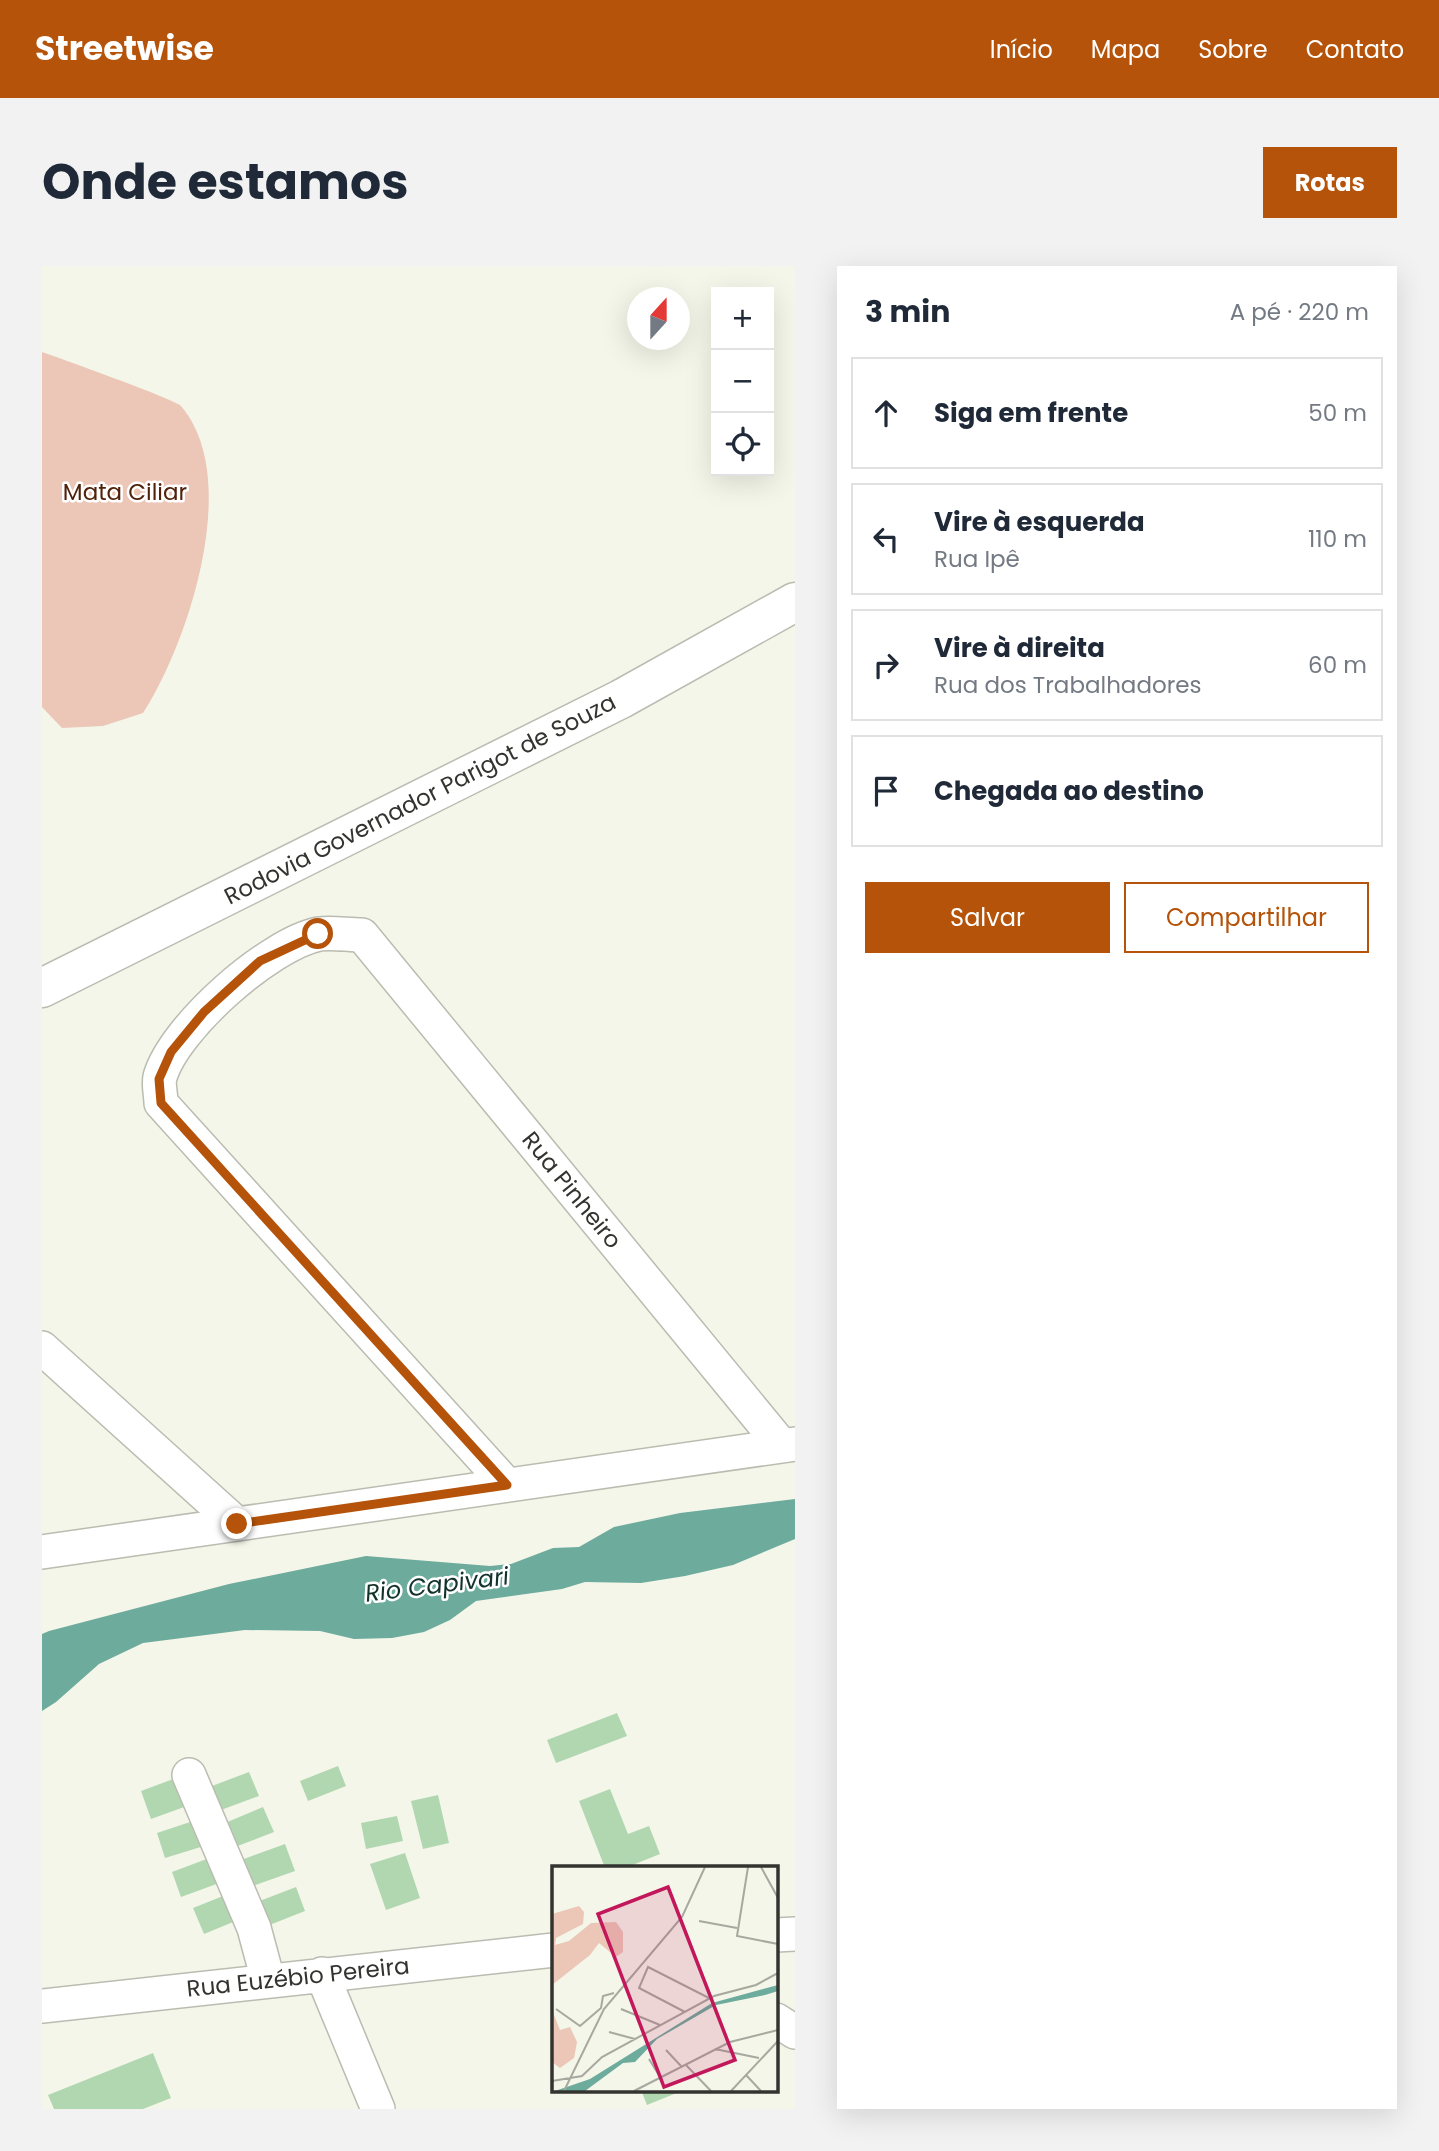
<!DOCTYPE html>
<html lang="pt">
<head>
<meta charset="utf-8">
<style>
	:root { --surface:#fff; --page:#f2f2f3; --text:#1f2937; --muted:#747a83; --line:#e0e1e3; --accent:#b45309 }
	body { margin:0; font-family:Poppins,sans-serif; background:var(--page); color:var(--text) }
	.controls { position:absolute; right:21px; top:21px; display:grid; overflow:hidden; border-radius:0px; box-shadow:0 7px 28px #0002 }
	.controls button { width:63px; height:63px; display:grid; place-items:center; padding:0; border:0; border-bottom:2px solid var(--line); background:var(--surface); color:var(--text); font:35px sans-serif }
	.compass { position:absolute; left:585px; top:21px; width:63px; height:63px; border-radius:50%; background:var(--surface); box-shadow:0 7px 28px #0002; rotate:21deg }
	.stop { position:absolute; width:21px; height:21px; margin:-16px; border:5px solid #b45309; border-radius:50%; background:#fff }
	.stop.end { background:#b45309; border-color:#fff; box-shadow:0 2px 7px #0008 }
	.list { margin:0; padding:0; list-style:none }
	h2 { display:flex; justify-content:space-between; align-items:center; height:91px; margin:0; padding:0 28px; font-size:30px }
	h2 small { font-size:23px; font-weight:400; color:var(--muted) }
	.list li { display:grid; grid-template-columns:46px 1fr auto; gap:21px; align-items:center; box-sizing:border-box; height:112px; margin:0 14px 14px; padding:0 14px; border:2px solid var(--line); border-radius:0px }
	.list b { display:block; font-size:26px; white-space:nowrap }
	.list p { margin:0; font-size:23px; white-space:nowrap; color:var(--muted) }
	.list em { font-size:23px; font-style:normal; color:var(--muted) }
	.actions { display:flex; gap:14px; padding:21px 28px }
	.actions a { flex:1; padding:16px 0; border:2px solid var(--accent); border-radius:0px; text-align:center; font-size:24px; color:var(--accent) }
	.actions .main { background:var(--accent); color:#fff }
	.icon { flex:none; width:38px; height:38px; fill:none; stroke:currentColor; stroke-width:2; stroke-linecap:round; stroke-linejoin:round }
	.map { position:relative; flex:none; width:753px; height:1843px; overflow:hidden; border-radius:0px }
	header { display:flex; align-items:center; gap:42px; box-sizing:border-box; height:98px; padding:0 35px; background:var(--accent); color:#fff }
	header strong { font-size:33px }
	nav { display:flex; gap:38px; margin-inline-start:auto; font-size:24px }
	.intro { display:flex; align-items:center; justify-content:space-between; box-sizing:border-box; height:168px; padding:0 42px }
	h1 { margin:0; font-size:49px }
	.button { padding:18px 32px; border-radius:0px; background:var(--accent); color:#fff; font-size:24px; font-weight:700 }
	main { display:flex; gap:42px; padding:0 42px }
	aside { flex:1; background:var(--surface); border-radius:0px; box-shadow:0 7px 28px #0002 }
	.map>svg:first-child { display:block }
	.green { fill:#ecc6b7 }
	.water { fill:#6dab9d }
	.building { fill:#b1d7b0 }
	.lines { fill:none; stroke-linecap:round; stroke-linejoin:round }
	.street-casing { stroke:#bbbcb1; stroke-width:36 }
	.primary-casing { stroke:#bbbcb1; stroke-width:41 }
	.street { stroke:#fff; stroke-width:33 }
	.primary { stroke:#fff; stroke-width:38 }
	.route { stroke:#b45309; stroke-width:9 }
	.labels { text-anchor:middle; stroke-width:5; stroke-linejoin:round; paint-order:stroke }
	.park-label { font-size:23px; fill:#51220b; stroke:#fff }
	.street-label { font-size:23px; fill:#33342f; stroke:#fff }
	.water-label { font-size:24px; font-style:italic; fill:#13322c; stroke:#fff }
	.inset-road { fill:none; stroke:#a7a89f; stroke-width:2 }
	.view { fill:#c2185b; fill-opacity:0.15; stroke:#c2185b; stroke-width:3.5 }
	.inset-edge { fill:none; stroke:#33342f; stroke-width:3.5 }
</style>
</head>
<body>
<header>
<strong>Streetwise</strong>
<nav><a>Início</a><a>Mapa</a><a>Sobre</a><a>Contato</a></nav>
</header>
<div class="intro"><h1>Onde estamos</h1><a class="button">Rotas</a></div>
<main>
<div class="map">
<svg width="753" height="1843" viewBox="0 0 753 1843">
	<rect width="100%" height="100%" fill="#f4f6e9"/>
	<path class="green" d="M0,86C17,92 132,133 139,140C201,213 146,377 101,447L61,460L20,462L0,441Z"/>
	<path class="water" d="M753,1233V1273L691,1299L643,1310L599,1317L543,1316L520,1323L434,1335L408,1354L382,1366L350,1372L312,1373L278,1365L203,1364L101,1377L57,1398L14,1436L0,1445V1368L7,1365L187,1318L324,1290L448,1300L469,1298L511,1282L537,1281L572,1261L638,1247Z"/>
	<path class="building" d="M575,1447L585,1470L514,1497L505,1474Z
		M296,1500L304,1520L266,1535L258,1515Z
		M207,1506L217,1530L179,1544L170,1520Z
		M134,1512L145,1540L109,1553L99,1525Z
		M568,1523L586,1568L607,1560L618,1588L583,1602H563L537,1535Z
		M396,1529L407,1577L381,1583L369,1535Z
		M221,1541L232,1566L193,1581L183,1557Z
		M355,1550L361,1575L324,1583L319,1557Z
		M154,1554L162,1580L123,1592L115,1567Z
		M243,1578L253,1605L208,1621L199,1594Z
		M363,1587L378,1632L344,1644L328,1598Z
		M170,1591L180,1616L139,1631L130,1606Z
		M254,1621L263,1645L225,1660L215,1636Z
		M186,1628L196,1654L162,1668L151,1642Z
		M111,1787L129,1832L101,1843H12L6,1829Z
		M599,1824H636L637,1826L605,1839Z"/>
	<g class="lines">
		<g class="street-casing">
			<path id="street" d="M0,1082L195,1258
				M465,1219L119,837C119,829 116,818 118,811C132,762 227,678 277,668C290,666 306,669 320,669L740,1180
				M0,1286L753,1178
				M147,1509L212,1662L226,1714
				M734,1669L753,1668
				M280,1708L336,1843
				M0,1740L512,1684
				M734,1754L753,1766"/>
		</g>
		<g class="primary-casing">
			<path id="primary" d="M0,722L579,433L753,336"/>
		</g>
		<use href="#street" class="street"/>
		<use href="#primary" class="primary"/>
	</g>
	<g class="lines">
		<path class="route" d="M195,1258L465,1219L119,837L117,813L129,786L162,746L218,695L276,668"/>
	</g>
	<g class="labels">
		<g class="park-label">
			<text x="83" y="234">Mata Ciliar</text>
		</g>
		<g class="street-label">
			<text transform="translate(378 533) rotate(-27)" y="8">Rodovia Governador Parigot de Souza</text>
			<text transform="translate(530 924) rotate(51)" y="8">Rua Pinheiro</text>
			<text transform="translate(256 1711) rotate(-6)" y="8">Rua Euzébio Pereira</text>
		</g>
		<g class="water-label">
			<text transform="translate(395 1319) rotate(-7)" y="8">Rio Capivari</text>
		</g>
	</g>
	<g transform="translate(510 1600)">
		<rect width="226" height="226" fill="#f4f6e9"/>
		<path d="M27,40L32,46L31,58L4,72L3,79L17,75L39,57L64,56L71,66V86L64,91L47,77L38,89L0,119V48ZM0,144L8,164L18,161L25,176L22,192L8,202L0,196Z" fill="#ecc6b7"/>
		<path d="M226,119V125L213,129L164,139L105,173L83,196L71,197L33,225H3L38,213L160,137Z" fill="#6dab9d"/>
		<path class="inset-road" d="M196,1L185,70L226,78M209,1L226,32M147,55L185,62M4,143L28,160L49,142L51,130L62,127M69,143L108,159M133,146L87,122L96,101L157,132M57,166L83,173M163,183L207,192M114,184L129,200M97,193L108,211M133,198L159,225M194,209L209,225M0,215L30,210L50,191L162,130L204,119L226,107M12,225L52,143L130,51L153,1M82,225L178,176L226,164M179,225L226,175"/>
		<path class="view" d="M116,21L183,194L112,221L46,48Z"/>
		<rect width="226" height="226" class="inset-edge"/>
	</g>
</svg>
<div class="controls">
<button>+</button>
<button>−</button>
<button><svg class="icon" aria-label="locate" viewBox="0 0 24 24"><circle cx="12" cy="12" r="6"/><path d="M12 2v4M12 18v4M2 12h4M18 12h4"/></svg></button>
</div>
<svg class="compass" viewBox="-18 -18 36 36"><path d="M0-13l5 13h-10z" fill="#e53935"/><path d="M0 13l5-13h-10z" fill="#747a83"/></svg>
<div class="stop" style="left:276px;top:668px"></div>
<div class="stop end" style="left:195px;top:1258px"></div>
</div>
<aside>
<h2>3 min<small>A pé · 220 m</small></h2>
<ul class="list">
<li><svg class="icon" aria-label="ahead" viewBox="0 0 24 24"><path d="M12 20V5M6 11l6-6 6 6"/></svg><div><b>Siga em frente</b></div><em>50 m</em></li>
<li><svg class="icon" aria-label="left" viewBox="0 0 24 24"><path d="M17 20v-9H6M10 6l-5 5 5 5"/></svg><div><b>Vire à esquerda</b><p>Rua Ipê</p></div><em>110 m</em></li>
<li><svg class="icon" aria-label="right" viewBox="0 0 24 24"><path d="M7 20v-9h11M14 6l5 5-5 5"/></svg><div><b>Vire à direita</b><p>Rua dos Trabalhadores</p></div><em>60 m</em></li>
<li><svg class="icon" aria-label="arrive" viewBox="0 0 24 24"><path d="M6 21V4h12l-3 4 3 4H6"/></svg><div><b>Chegada ao destino</b></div></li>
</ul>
<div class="actions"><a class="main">Salvar</a><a>Compartilhar</a></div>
</aside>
</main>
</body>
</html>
